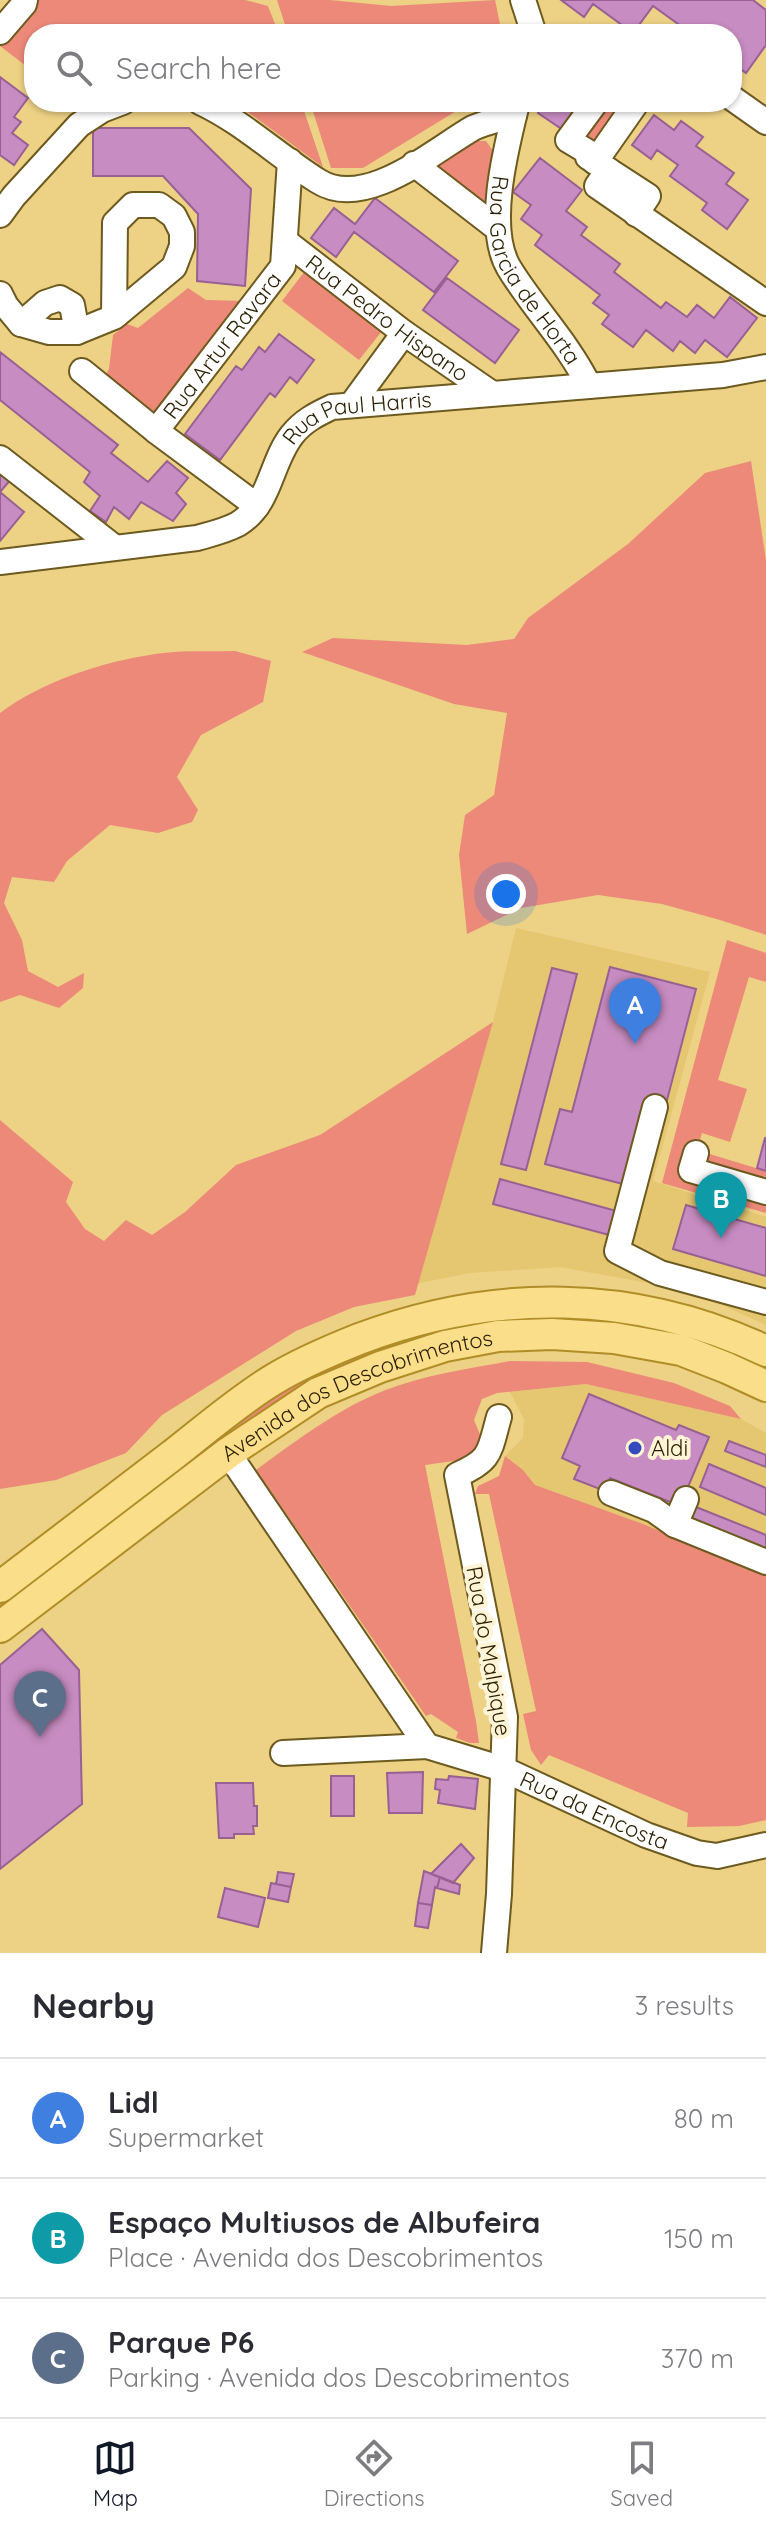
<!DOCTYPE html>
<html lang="en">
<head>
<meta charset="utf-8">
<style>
	:root { --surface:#fff; --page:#f2f2f3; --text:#2b2b33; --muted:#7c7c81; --line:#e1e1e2; --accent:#111827 }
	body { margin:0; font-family:Quicksand,sans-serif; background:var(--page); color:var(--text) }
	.you { position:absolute; left:506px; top:894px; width:28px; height:28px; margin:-20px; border:6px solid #fff; border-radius:50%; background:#1a73e8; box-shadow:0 0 0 12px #1a73e833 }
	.badge { display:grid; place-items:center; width:52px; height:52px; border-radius:50%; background:var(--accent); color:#fff; font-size:26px; font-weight:700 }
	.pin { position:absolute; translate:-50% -66px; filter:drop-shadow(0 2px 4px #0008) }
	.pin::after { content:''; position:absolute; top:42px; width:28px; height:24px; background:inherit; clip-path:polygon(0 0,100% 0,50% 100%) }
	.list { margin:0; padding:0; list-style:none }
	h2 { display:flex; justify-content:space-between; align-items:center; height:104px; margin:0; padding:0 32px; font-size:34px }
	h2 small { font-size:26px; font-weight:400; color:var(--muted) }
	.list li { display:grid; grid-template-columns:52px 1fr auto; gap:24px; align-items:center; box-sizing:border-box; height:120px; padding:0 32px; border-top:2px solid var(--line) }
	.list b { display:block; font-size:30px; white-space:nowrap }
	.list p { margin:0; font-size:26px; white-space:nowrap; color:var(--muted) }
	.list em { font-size:26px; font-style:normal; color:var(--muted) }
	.icon { flex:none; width:44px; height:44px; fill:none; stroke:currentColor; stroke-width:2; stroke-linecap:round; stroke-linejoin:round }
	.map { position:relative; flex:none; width:766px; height:1953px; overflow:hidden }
	.search { position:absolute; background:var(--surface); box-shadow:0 2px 6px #0004; left:24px; right:24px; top:24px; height:88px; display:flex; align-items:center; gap:20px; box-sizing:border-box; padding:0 28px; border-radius:32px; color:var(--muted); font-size:30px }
	.sheet { height:464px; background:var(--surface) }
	nav { display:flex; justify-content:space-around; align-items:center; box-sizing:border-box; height:112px; border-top:2px solid var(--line); background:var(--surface); font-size:22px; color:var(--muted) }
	nav a { display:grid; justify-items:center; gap:4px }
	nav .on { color:var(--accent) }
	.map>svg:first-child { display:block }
	.built { fill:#e5c671 }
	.green { fill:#ec8979 }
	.building { fill:#c78cc1; stroke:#986093; stroke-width:2 }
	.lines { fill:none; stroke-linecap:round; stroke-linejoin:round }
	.minor-casing { stroke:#6d5a1f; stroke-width:28 }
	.major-casing { stroke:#af8d27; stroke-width:34 }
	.minor { stroke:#fff; stroke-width:24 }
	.major { stroke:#fade8a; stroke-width:30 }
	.poi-dot { fill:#354abc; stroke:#fff4d6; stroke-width:3 }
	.labels { text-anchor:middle; stroke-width:8; stroke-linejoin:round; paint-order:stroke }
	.street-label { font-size:22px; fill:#2a1f00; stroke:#fff4d6 }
	.poi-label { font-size:22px; fill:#2a1f00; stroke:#fff4d6; text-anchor:start }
</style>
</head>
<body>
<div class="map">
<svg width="766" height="1953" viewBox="0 0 766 1953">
	<rect width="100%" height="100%" fill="#edd185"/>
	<path class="built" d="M516,928L710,972L653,1181L766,1217V1325L701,1296L654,1284L560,1267L470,1273L415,1284L493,1022Z
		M586,1384L741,1419L766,1433V1575L643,1524L535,1485L523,1470L505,1456L523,1438L524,1419L510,1392Z"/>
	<path class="green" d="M39,0H245L268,6L279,34H34V72L0,46C15,32 33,20 39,0Z
		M277,0H330L391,6L495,0L502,34H288Z
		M234,102H301L323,167Z
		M310,102H471L363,168H331Z
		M605,102H629L597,144L582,133Z
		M471,141H486L493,151C493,170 486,189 484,208L431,168Z
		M308,267L386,326L359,360L282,301Z
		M188,288L206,300L245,301L155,418L103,379L109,369L113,335L127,324L138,328Z
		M751,461L766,560V935L720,920L662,904L598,895L521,908L467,934L459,855L465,815L494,795L507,713L454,704L302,652L333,638L467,645L514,639L528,618L628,544L705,473Z
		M235,651L271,661L263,702L201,735L177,777L198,810L192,822L158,833L110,825L67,861L54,882L12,877L4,903L22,940L28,971L58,987L84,973L83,988L59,1008L20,995L0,1002V713C43,681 102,662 155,654C181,650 209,652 235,651Z
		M727,940L766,953V982L749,977L718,1080L747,1089L730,1142L702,1133L697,1150L682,1173L766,1197V1213L662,1183Z
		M493,1022L415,1295L354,1307L296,1331L162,1415L126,1453L56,1480L0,1489V1120L73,1182L66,1202L85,1229L104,1241L126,1220L152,1235L185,1212L236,1165L320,1135Z
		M703,1152L766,1171V1187L712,1172L701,1158Z
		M620,1315L766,1360V1371L708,1346L409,1343L0,1612V1599L244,1412L356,1351L486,1316Z
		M510,1361L587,1362L674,1383L730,1406L741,1419L586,1384L497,1393L482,1399L474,1420L481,1437L480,1450L468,1459L425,1465L476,1721L479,1743H470L456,1738L458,1732L431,1714L426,1716L256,1470C296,1441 336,1410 383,1391C423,1375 468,1369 510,1361Z
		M505,1456L523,1470L535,1485L643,1524L766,1575V1820L739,1826L687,1827L688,1813L549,1755L541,1765L531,1750L523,1714L536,1711L489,1494H475L478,1486L499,1476Z"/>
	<path class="building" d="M561,0H753L766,10V45L746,73L732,63V34H692L653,6L633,33L593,4L584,17Z
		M0,77L28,98L14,117L21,122L12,133L28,145L14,165L0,155Z
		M545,102H586L566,132L538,113Z
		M654,115L674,130L681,121L703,137L696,146L734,173L726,184L748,200L727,229L702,210L707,203L670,176L678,165L657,150L651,159L632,145Z
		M93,128H189L251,189L245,286L197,281L198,214L163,176H93Z
		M540,158L582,190L566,211L587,227L581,235L620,264L614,272L661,308L666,302L687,317L697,305L714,318L730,297L757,318L727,357L705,340L695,353L680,341L673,351L646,330L633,347L602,324L609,315L593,303L600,295L535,245L542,235L521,219L531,205L513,192Z
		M375,198L458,261L434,292L354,232L336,257L311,238L334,208L355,224Z
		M447,278L519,330L495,363L423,310Z
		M279,334L314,360L297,383L290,377L275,397L270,393L220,460L185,434L236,366L242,370L259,347L265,352Z
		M0,352L118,445L111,453L148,482L167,461L188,478L176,493L186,504L173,521L141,502L129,519L114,507L106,522L90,511L100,496L84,482L90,472L0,400Z
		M0,468L12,478L0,492L24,512L0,541Z
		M610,967L696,989L666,1104L627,1185L545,1164L560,1109L572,1112Z
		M552,968L577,974L526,1170L501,1164Z
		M765,1138H766V1171L757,1168Z
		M500,1179L620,1212L613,1236L493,1204Z
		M686,1205L766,1228V1276L673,1249Z
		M589,1394L676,1430L679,1425L709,1437L680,1506L610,1478L605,1491L574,1479L580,1466L562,1458Z
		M729,1441L766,1455V1467L725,1451Z
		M709,1464L766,1488V1515L700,1487Z
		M696,1507L766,1535V1550L691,1520Z
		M42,1629L79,1670L82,1804L0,1869V1665Z
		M423,1772L422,1813H389L387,1773Z
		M331,1776H354V1816H331Z
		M449,1776L478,1779L475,1809L438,1803L440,1790L435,1789L436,1779L448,1780Z
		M216,1783H253L254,1806H257V1826H253L254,1834H234V1838H219Z
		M461,1844L474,1858L453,1883L431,1874Z
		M424,1871L440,1877L437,1888L435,1887L432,1905L418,1903Z
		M278,1872L294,1874L291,1887L276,1884Z
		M440,1877L460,1885L459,1894L437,1888Z
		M271,1883L291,1887L288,1902L268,1898Z
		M225,1888L265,1898L258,1927L218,1917Z
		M418,1903L432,1905L428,1928L415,1926Z"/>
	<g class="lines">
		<g class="minor-casing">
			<g id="minor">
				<path d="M523,0L534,34"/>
				<path d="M0,32L24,4L25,0"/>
				<path d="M732,98L766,122"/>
				<path d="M200,102C243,122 278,156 318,181C365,211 433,151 473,128C486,122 501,119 514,115"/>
				<path d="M596,102L568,140L588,152V157L648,196L636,214"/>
				<path id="s1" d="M517,104C506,148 485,228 509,268C534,309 568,343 589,386"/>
				<path d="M595,162L637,102"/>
				<path d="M414,164L498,229"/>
				<path d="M608,170L597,186L766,303"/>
				<path d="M0,215L14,196L79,125L102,110L123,102"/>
				<path id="s2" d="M285,241L404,333L491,393"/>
				<path d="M0,294L6,306L21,324L49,332H77L114,317L174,267L182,246V232L174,216L159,205H133L115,223L114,317"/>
				<path d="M21,324L45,303L60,298L72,305L77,332"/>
				<path d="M82,371L156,431L257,506"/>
				<path d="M352,404L404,333"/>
				<path id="s3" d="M156,431L283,266L290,161"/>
				<path d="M0,458L114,547"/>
				<path id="s4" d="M0,562L197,538C211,534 225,531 238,524C271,504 270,463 292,435C303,421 317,414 332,407L723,375L766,367"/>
				<path d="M655,1107L617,1251L660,1273L766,1302"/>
				<path d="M696,1153L691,1170L766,1192"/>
				<path d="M228,1453L427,1746"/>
				<path d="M611,1493L654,1510L675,1525L766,1562"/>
				<path d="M675,1525L686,1499"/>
				<path id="s5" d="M283,1753L427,1746L503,1769L646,1835L697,1853L717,1856L766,1845"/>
				<path d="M494,1953L499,1894L505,1717L457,1475C492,1460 489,1452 499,1417"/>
			</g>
		</g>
		<g class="major-casing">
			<g id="major">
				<path d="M0,1587C58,1542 116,1498 174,1454C206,1429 237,1402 271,1381C298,1364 329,1351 359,1339C494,1288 635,1289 766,1351"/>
				<path id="s6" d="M0,1627L228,1453L318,1393L380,1367L445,1346L498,1336L552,1334L614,1338L681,1350L727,1368L766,1386"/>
			</g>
		</g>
		<use href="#minor" class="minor"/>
		<use href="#major" class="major"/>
	</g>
	<circle class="poi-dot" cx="635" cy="1448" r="8"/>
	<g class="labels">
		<g class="street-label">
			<text dy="8" stroke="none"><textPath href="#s1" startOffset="178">Rua Garcia de Horta</textPath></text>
			<text dy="8" stroke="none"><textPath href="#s2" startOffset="128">Rua Pedro Hispano</textPath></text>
			<text dy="8" stroke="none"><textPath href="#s3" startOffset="108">Rua Artur Ravara</textPath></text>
			<text dy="8" stroke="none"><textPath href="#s4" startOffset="418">Rua Paul Harris</textPath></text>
			<text dy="8" stroke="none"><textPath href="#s6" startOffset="430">Avenida dos Descobrimentos</textPath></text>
			<text transform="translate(489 1651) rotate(80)" y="8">Rua do Malpique</text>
			<text dy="8" stroke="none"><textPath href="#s5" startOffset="324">Rua da Encosta</textPath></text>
		</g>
		<g class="poi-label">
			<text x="651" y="1456">Aldi</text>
		</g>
	</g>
</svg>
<div class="you"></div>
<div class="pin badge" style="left:635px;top:1044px;background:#3f7fe0">A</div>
<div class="pin badge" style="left:721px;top:1238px;background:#0f9aa8">B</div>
<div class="pin badge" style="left:40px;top:1737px;background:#5c6f8a">C</div>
<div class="search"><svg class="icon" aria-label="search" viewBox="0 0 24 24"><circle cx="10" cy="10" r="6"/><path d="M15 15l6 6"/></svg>Search here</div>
</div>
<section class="sheet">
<h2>Nearby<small>3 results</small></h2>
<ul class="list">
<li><span class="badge" style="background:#3f7fe0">A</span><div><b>Lidl</b><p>Supermarket</p></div><em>80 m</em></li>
<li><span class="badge" style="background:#0f9aa8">B</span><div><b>Espaço Multiusos de Albufeira</b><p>Place · Avenida dos Descobrimentos</p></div><em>150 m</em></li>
<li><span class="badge" style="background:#5c6f8a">C</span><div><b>Parque P6</b><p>Parking · Avenida dos Descobrimentos</p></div><em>370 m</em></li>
</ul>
</section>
<nav>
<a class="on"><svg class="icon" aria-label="map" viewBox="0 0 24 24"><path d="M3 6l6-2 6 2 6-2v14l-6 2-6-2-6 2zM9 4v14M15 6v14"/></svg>Map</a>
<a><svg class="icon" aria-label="directions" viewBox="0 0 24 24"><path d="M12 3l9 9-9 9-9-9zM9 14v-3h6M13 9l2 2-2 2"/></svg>Directions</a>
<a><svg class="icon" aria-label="saved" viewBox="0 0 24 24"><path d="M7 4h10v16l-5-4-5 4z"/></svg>Saved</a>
</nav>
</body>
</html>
